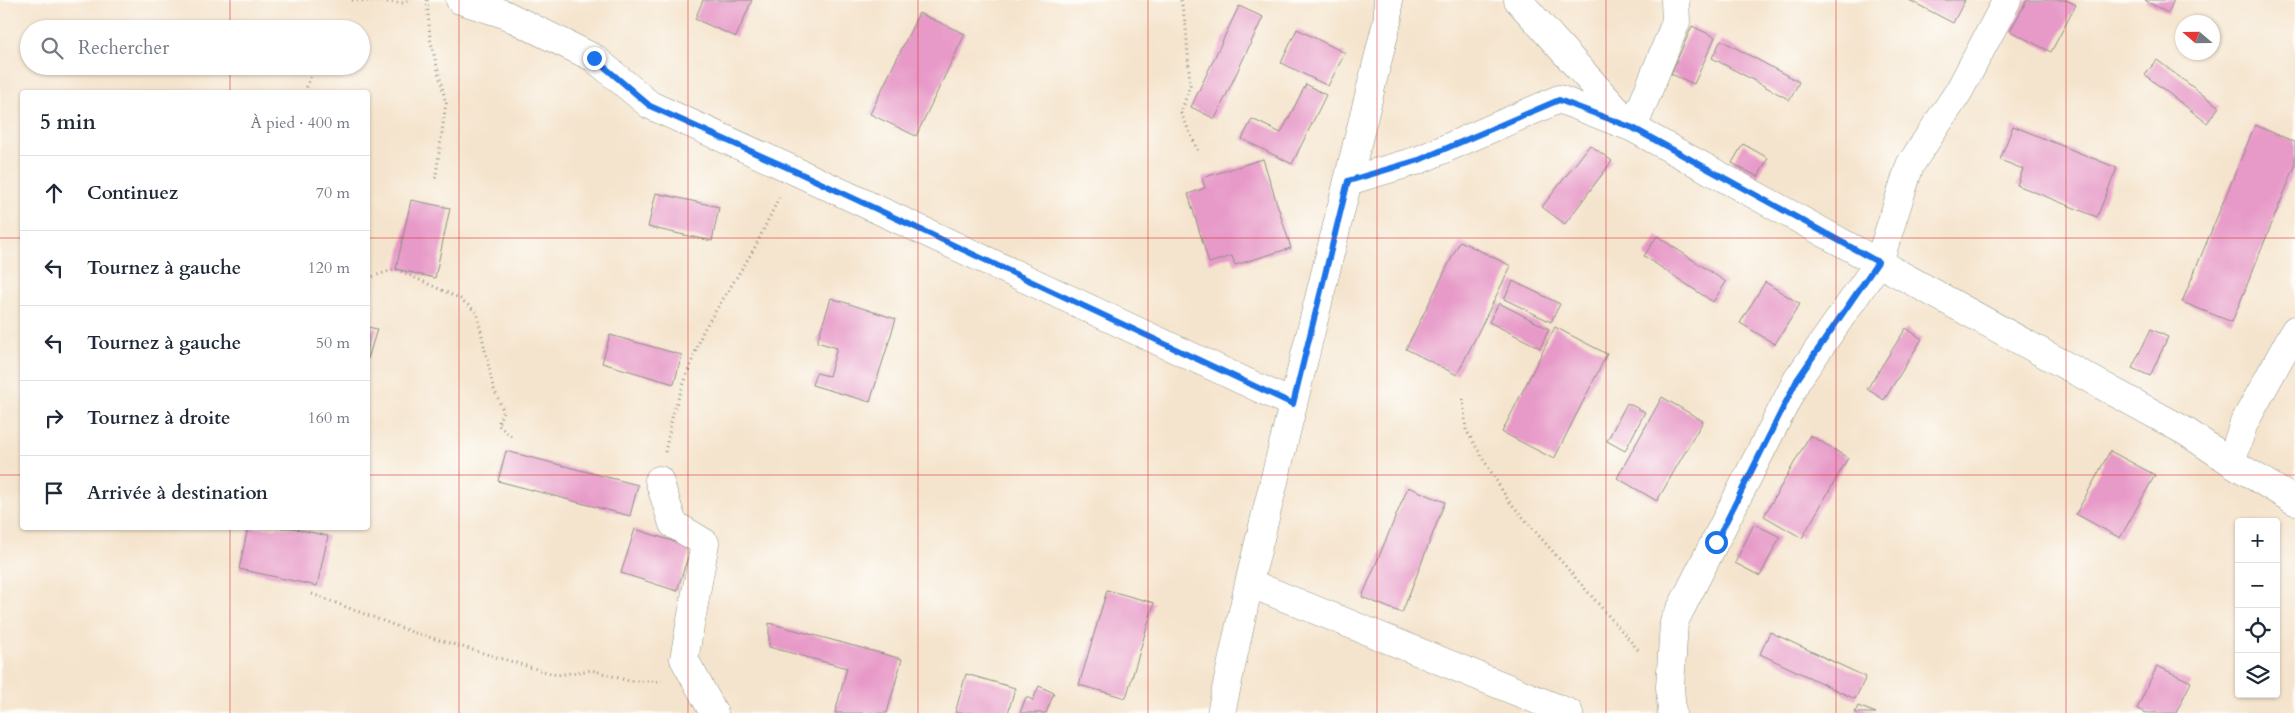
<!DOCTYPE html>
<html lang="fr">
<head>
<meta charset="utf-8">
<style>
	:root { --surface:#fff; --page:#f2f2f3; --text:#1f2937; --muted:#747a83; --line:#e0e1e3 }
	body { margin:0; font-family:Cardo,serif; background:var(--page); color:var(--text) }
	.controls { position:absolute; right:15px; bottom:15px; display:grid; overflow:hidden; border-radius:5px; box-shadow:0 1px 4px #0004 }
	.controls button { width:45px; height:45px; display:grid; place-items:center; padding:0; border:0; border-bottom:1px solid var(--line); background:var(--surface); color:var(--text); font:25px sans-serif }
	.compass { position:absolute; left:2175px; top:15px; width:45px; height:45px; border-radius:50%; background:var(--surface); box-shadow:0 1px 4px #0004; rotate:290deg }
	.stop { position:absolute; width:15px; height:15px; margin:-11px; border:4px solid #1a73e8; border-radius:50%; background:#fff }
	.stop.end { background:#1a73e8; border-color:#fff; box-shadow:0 1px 5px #0008 }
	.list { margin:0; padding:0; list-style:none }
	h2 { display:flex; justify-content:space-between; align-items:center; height:65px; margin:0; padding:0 20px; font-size:21px }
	h2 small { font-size:16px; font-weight:400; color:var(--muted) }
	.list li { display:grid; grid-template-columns:32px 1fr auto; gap:15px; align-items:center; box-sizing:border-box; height:75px; padding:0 20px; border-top:1px solid var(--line) }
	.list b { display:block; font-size:19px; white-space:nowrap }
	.list em { font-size:16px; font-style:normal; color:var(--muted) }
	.icon { flex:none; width:28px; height:28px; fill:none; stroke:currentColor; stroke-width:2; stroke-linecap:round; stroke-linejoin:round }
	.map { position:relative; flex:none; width:2295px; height:713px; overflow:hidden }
	.search { position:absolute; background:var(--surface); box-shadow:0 1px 4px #0004; left:20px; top:20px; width:350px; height:55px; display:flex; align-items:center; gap:12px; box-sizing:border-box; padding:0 18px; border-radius:28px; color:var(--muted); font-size:19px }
	.panel { position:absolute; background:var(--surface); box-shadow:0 1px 4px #0004; left:20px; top:90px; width:350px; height:440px; border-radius:5px }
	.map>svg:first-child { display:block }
	.building { fill:#e799c8 }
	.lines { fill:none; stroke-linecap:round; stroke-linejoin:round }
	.minor-casing { stroke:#8a9080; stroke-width:29 }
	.path { stroke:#8a9080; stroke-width:3; stroke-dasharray:1 4; stroke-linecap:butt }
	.minor { stroke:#fff; stroke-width:28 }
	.route { stroke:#1a73e8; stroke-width:6 }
	.grid { fill:none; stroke:#d62828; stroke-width:1; stroke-opacity:0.55 }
</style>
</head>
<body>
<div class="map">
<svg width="2295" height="713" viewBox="0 0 2295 713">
	<rect width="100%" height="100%" fill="#fdfcf7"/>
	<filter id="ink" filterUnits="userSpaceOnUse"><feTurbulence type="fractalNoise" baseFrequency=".02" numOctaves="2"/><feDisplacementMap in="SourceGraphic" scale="10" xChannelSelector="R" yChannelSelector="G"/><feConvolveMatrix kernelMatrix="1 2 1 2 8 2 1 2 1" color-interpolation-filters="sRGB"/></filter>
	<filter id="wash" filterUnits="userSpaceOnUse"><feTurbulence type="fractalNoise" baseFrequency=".0096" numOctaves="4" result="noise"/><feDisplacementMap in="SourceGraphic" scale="20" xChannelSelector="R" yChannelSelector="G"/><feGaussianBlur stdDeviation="1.12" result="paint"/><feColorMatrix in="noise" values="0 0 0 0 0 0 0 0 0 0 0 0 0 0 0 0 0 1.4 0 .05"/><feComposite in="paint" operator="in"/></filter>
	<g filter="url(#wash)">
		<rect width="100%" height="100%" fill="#f5e4cd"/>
		<g id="blocks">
			<path class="building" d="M703,0H752L736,37L695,19Z
				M1909,0H1965L1953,23Z
				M2027,0H2066L2076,5L2051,52L2010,31Z
				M2144,0H2174L2168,13Z
				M1239,6L1263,17L1215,119L1191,107Z
				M919,13L965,34L916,136L870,114Z
				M1692,26L1715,37L1694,84L1671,74Z
				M1297,29L1345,53L1328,86L1281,63Z
				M1721,40L1799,82L1790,100L1712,58Z
				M2157,60L2219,107L2207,123L2145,75Z
				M1306,84L1326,95L1292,164L1242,139L1252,119L1281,133Z
				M2255,125L2295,142V166L2232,322L2182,302Z
				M2013,126L2117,168L2097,217L2017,185L2023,169L2000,160Z
				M1743,144L1768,158L1758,177L1732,163Z
				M1590,145L1612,161L1565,224L1542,207Z
				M1263,159L1291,248L1235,265L1232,256L1209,263L1188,194L1205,188L1202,178Z
				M656,193L719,207L712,241L648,227Z
				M411,200L450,208L435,278L396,269Z
				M1657,236L1726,282L1713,302L1644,256Z
				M1460,241L1511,266L1457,375L1406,349Z
				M1513,281L1560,304L1551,322L1504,299Z
				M1765,282L1800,304L1775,344L1740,323Z
				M831,298L896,319L870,402L812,385L816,373L829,376L837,348L817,342Z
				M1499,303L1549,329L1540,348L1489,322Z
				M368,327L377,329L368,359Z
				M1555,327L1607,354L1554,459L1502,432Z
				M1906,328L1922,339L1884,400L1867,389Z
				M2151,329L2168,337L2150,376L2132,368Z
				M610,335L682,355L674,384L602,363Z
				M1662,397L1703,421L1657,501L1617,478Z
				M1627,403L1645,412L1625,451L1607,441Z
				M1810,435L1848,458L1802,538L1764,516Z
				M506,451L638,485L630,516L498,481Z
				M2110,451L2155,475L2120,538L2076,514Z
				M1408,487L1445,502L1402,613L1362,597Z
				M1754,524L1780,537L1760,576L1735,563Z
				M248,528H292L328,536L317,586L239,569Z
				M635,529L691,547L677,591L621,573Z
				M1107,590L1154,603L1126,698L1079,685Z
				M769,623L902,659L887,713H835L847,668L769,647Z
				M1770,632L1866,677L1855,699L1760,654Z
				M2157,666L2191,682L2176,713H2146L2137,709Z
				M966,674L1015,688L1008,713H955Z
				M1039,686L1054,693L1046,713H1020L1026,697L1033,700Z
				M1858,706L1876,713H1855Z"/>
		</g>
	</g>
	<g filter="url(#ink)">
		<use href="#blocks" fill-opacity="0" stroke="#8a9080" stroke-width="1"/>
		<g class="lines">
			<g class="minor-casing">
				<path id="minor" d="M460,0L504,14L594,58L650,105L793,170L1293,404
					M1518,0L1630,125
					M1675,0L1676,22L1633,128L2185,431L2231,462L2295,501
					M1348,181L1419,160L1559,99L1633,128
					M2231,462L2244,423L2295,330
					M659,480L673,524L705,543L684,659L714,713
					M1249,583L1569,713
					M1221,713L1249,583L1388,18V0
					M1672,713L1670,687L1674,622L1797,380L1879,262L1910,165L1959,91L2007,0"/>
			</g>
			<path class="path" d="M352,0L403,3L409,0
				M427,0L430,38L446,103L435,182
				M1181,0L1186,27L1190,85L1181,113L1198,151
				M305,92L314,66
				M368,278L396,269L461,299L477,313L493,387L503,410L498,425L513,437
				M1463,399L1466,430L1508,500L1640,652
				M665,452L673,413L703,331L754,249L779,198
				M312,594L412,632L557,675L592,670L629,681H662"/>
			<use href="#minor" class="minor"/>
		</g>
	</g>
	<g class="lines" filter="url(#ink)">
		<path class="route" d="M594,58L650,106L793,170L1293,404L1348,181L1419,160L1559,100L1633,128L1878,262L1797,380L1716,542"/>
	</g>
	<path class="grid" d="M230,0V29M459,0V713M688,0V713M918,0V713M1148,0V713M1377,0V713M1606,0V713M1836,0V713M2066,0V713M230,66V92M0,238H22M368,238H2295M0,475H22M368,475H2295M230,528V713"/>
</svg>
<div class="controls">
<button>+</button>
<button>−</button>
<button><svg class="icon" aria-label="locate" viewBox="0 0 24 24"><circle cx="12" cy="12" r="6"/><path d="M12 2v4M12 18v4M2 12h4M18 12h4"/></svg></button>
<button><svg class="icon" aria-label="layers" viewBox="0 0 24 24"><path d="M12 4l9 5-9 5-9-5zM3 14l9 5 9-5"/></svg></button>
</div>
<svg class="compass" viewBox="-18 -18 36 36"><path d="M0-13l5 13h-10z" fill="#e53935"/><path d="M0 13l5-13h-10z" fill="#747a83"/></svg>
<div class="stop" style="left:1716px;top:542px"></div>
<div class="stop end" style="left:594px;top:58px"></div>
<div class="search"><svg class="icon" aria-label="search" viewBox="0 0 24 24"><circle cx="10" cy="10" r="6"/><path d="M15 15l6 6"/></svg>Rechercher</div>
<section class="panel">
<h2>5 min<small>À pied · 400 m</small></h2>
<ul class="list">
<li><svg class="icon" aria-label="ahead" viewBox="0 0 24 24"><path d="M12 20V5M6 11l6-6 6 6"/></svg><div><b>Continuez</b></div><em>70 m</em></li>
<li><svg class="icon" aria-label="left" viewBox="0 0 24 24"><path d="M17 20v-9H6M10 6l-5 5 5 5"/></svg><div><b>Tournez à gauche</b></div><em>120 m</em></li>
<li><svg class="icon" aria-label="left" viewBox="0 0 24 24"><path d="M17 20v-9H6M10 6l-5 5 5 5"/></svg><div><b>Tournez à gauche</b></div><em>50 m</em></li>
<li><svg class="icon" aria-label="right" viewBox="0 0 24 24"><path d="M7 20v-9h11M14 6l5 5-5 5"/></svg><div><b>Tournez à droite</b></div><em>160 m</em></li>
<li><svg class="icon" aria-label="arrive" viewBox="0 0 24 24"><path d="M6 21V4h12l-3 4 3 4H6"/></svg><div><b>Arrivée à destination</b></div></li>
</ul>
</section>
</div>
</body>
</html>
